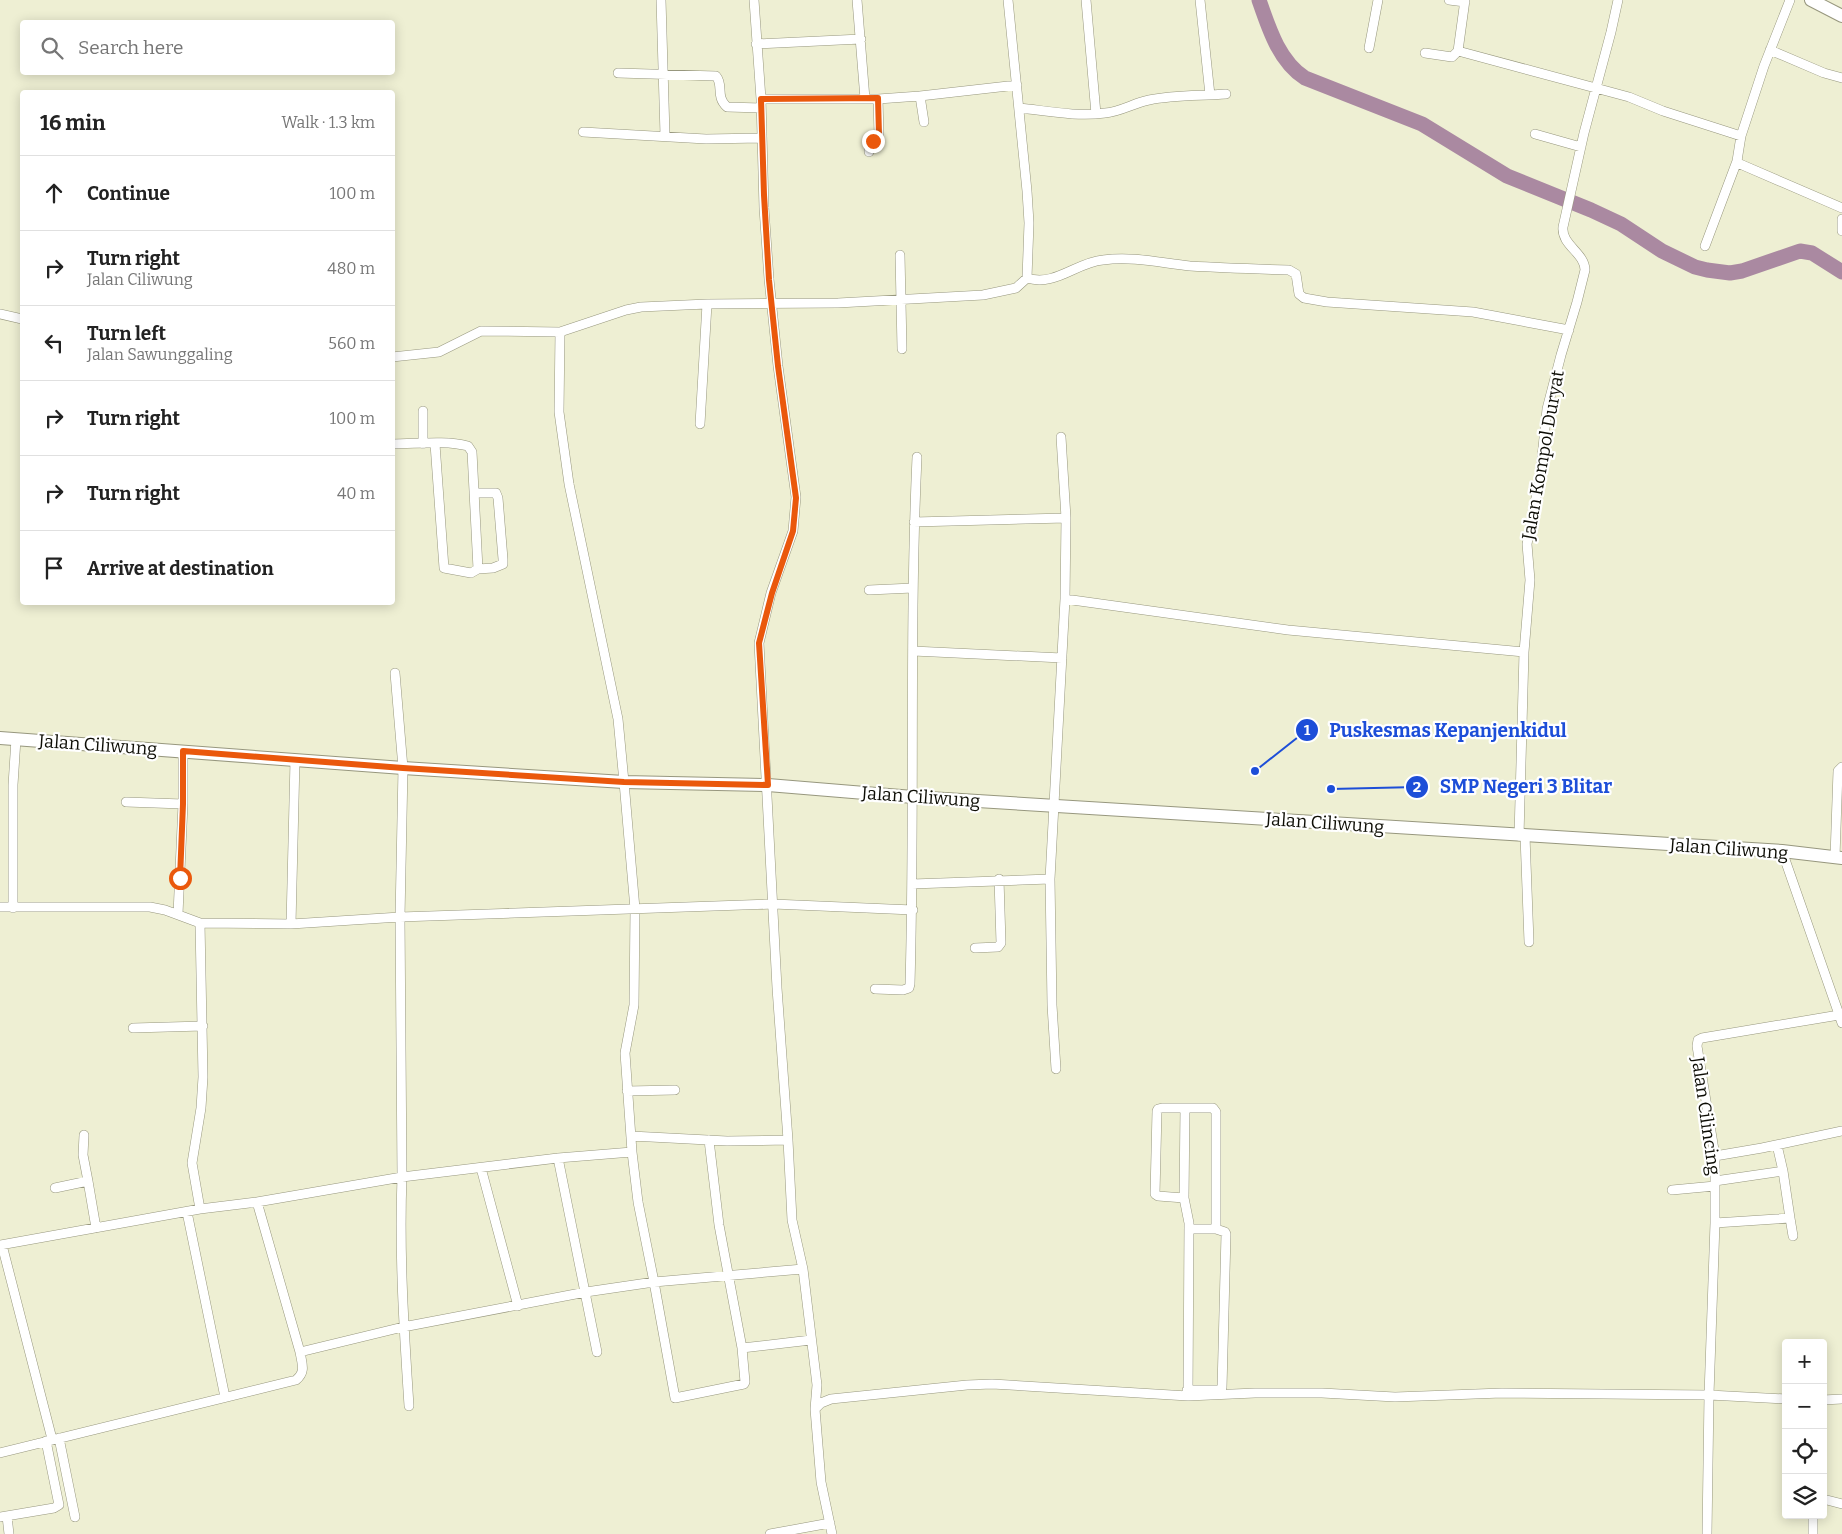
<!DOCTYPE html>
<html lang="en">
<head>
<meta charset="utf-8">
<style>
	:root { --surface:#fff; --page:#f6f6f6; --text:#222; --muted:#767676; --line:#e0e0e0 }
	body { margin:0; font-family:Bitter,serif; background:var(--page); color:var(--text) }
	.controls { position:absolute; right:15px; bottom:15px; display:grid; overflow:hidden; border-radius:5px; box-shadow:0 2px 12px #0003 }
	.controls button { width:45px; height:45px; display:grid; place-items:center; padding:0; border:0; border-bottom:1px solid var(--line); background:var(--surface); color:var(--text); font:25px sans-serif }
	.stop { position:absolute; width:15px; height:15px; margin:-11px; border:4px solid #ea580c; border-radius:50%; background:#fff }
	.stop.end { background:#ea580c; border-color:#fff; box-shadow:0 1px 5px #0008 }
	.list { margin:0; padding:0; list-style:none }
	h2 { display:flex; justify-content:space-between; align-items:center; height:65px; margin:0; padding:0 20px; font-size:21px }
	h2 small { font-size:16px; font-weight:400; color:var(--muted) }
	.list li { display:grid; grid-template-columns:32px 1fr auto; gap:15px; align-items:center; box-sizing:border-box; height:75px; padding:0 20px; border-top:1px solid var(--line) }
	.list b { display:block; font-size:19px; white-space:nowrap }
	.list p { margin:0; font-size:16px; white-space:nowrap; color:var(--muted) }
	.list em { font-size:16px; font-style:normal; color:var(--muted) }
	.icon { flex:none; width:28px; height:28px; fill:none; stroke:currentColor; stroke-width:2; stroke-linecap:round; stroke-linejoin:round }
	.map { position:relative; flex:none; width:1842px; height:1534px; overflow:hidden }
	.search { position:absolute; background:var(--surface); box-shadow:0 2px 12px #0003; left:20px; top:20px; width:375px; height:55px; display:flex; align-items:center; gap:12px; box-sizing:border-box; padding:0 18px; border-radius:5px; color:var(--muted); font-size:19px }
	.panel { position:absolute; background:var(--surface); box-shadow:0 2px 12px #0003; left:20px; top:90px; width:375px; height:515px; border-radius:5px }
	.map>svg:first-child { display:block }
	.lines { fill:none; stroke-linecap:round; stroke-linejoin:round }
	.river { stroke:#aa89a1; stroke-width:15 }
	.minor-casing { stroke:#97977e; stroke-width:10 }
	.secondary-casing { stroke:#97977e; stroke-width:14 }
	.minor { stroke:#fff; stroke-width:9 }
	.secondary { stroke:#fff; stroke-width:12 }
	.route { stroke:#ea580c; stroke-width:6 }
	.labels { text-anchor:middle; stroke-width:4.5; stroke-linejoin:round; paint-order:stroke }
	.street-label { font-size:18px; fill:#0d0d05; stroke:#fff }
	.leader { fill:none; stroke:#1d4ed8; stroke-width:2 }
	.callout-dot { fill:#1d4ed8; stroke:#fff; stroke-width:2 }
	.mark-label { font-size:15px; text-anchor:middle; font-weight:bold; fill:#fff }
	.callout-label { font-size:19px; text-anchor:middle; font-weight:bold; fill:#1d4ed8; stroke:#fff; stroke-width:4.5; stroke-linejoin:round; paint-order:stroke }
</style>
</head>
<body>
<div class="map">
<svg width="1842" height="1534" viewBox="0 0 1842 1534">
	<rect width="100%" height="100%" fill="#eeefd3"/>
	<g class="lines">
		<path class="river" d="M1259,0C1269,29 1279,61 1305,78L1422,124L1507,176L1591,210L1621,224L1662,251L1695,267L1707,270L1730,273L1742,271L1800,251L1812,253L1842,272"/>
		<g class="minor-casing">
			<path id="minor" d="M661,0L665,135
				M754,0L761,99L764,208L769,279L778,366L796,497L793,531L771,593L759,643L777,988L788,1140L792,1220L803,1269L817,1385L815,1409L821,1482L832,1534
				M857,0L865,99
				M1008,0L1027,191L1029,223L1027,278
				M1086,0L1096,114
				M1200,0L1210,95
				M1449,0L1465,2
				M1465,0L1458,51L1629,97L1663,111L1741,136
				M1790,0L1764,66L1741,136L1737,161L1740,164L1842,208
				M756,44L861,39
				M1369,48L1378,0
				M1770,50L1824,73L1842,78
				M1425,53L1452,57L1458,51
				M618,73L716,76C724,85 715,96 727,107L761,108
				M920,96L924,122
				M761,99H878L920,96L1017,85
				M1020,108C1048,111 1077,117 1105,113C1120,112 1134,103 1149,100C1174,95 1200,96 1226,94
				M583,132L706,139L761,138
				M1535,134L1581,147
				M869,152V146L879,135L878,99
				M1842,219V231
				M1705,246L1737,161
				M900,255L902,349
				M0,314L22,319
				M392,357L439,352L481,331L560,332
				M700,424L707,304
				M392,444C417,444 444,440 468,446L472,452L478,569L471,573L444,568L435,444
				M423,444V411
				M474,493H496L498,498L503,559V564L493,568L478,569
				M914,522L1066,518
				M869,590L913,588
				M1065,599L1288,630L1524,652
				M913,651L1062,658
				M126,802L183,804
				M1519,836L1524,652L1530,580L1527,544L1540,477L1547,409L1561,355L1577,302L1585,270C1585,253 1561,245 1563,227L1584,133L1611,32L1618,0
				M1525,836L1529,942
				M1782,851L1842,1023
				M1835,857L1838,771L1842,767
				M912,884L1050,879
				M0,907H150L165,910L200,923L203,1077L201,1108L192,1163L200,1209
				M13,908V785L16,739
				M178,914L183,804V751
				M200,923L291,924L400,917L773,904L913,910
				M291,924L295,760
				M975,948L998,947L1001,943L999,879
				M875,989L903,990L909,988L910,984C915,808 909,632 917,457
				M133,1028L203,1026
				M1056,1069L1052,1005L1050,879L1065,599L1066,518L1061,437
				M627,1091L675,1090
				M1185,1108L1184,1198L1189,1223L1188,1396
				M84,1135L83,1155L88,1181
				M631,1136L727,1141L788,1140
				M709,1140L719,1225L742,1348L811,1340
				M1777,1145L1783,1171
				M1715,1156L1762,1148L1842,1131
				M558,1158L597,1352
				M481,1168L518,1306
				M1715,1181L1783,1171L1790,1218L1715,1223
				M55,1188L88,1181L96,1228
				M1672,1190L1715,1186
				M1184,1198L1158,1196L1155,1194L1157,1111L1158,1109L1162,1108H1213L1216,1112V1229
				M257,1202L300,1352
				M187,1212L225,1397
				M1790,1218L1793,1236
				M0,1245L200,1209L257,1202L402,1177L400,917L403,768L395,673
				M2,1245L52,1439
				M742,1348L745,1382L744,1384L675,1398L654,1282L638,1202L632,1152L625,1053L634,1005L635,909L624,782L618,719L569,484L559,412L560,332L626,310L641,307L707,304L838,303L983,295L1016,288L1027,278C1055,287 1077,262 1103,260C1133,256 1161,263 1190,266C1223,268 1256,269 1289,270L1296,274L1299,294L1304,298L1327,302L1473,312L1569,330
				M1187,1390H1218L1222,1388L1226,1234L1225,1232L1216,1229H1189
				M1823,1400L1842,1399
				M409,1406C404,1330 399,1253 402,1177L558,1158L632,1152
				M815,1409L821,1403L831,1399L967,1385L992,1384L1188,1396L1255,1393H1322L1395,1397L1502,1393L1709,1395L1786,1399
				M59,1438L75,1517
				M0,1453L296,1380C306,1372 302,1364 300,1352L403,1327L586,1292L654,1282L803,1269
				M1823,1499L1842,1504
				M7,1516L9,1534
				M0,1517L54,1508L59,1505L46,1441
				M770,1534L830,1523
				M1707,1534L1709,1395L1715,1223V1156L1697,1046L1698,1040L1702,1038L1839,1015
				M1813,1534V1515"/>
		</g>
		<g class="secondary-casing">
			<path id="secondary" d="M1811,0L1842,16
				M0,738L403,768L624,782L768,785L913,797L1782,851L1842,858"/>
		</g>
		<use href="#minor" class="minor"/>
		<use href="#secondary" class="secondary"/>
	</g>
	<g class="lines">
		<path class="route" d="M180,878L183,804V751L403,768L624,782L768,785L759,643L772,593L793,531L796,498L778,366L769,280L764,195L761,99L878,98L879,135L877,138L873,141"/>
	</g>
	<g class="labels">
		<g class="street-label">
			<text transform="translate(1543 455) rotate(-80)" y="6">Jalan Kompol Duryat</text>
			<text transform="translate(98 745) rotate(4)" y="6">Jalan Ciliwung</text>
			<text transform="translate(921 797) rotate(4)" y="6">Jalan Ciliwung</text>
			<text transform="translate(1325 823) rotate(4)" y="6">Jalan Ciliwung</text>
			<text transform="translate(1729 849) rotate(4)" y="6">Jalan Ciliwung</text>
			<text transform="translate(1706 1116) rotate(82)" y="6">Jalan Cilincing</text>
		</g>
	</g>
	<path class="leader" d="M1255 771L1307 730M1331 789L1417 787"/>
	<g class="callout-dot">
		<circle cx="1255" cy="771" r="5"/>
		<circle cx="1331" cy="789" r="5"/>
		<circle cx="1307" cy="730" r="12"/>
		<circle cx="1417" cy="787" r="12"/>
	</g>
	<g class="mark-label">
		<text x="1307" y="735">1</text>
		<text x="1417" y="792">2</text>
	</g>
	<g class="callout-label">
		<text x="1448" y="737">Puskesmas Kepanjenkidul</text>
		<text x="1526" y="793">SMP Negeri 3 Blitar</text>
	</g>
</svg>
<div class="controls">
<button>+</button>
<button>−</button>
<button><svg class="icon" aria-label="locate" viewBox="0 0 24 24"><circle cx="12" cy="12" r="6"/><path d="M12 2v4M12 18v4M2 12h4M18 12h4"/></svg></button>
<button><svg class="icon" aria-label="layers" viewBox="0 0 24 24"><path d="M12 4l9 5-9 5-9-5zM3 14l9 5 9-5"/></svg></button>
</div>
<div class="stop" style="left:180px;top:878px"></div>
<div class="stop end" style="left:873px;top:141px"></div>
<div class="search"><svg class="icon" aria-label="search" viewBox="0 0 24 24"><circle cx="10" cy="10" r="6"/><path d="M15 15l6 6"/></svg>Search here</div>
<section class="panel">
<h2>16 min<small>Walk · 1.3 km</small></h2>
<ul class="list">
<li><svg class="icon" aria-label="ahead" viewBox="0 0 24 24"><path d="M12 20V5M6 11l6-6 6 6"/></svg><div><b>Continue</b></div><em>100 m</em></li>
<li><svg class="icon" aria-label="right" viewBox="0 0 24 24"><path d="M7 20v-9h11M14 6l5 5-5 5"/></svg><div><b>Turn right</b><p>Jalan Ciliwung</p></div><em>480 m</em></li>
<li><svg class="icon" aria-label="left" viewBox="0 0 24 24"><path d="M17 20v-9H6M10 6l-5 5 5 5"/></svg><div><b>Turn left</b><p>Jalan Sawunggaling</p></div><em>560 m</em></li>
<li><svg class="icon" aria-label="right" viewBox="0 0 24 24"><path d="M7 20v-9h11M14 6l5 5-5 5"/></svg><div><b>Turn right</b></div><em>100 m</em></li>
<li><svg class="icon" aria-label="right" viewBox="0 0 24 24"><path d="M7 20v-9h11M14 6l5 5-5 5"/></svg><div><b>Turn right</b></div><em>40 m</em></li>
<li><svg class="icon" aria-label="arrive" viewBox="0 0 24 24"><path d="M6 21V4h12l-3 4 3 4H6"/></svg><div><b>Arrive at destination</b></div></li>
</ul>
</section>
</div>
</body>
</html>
